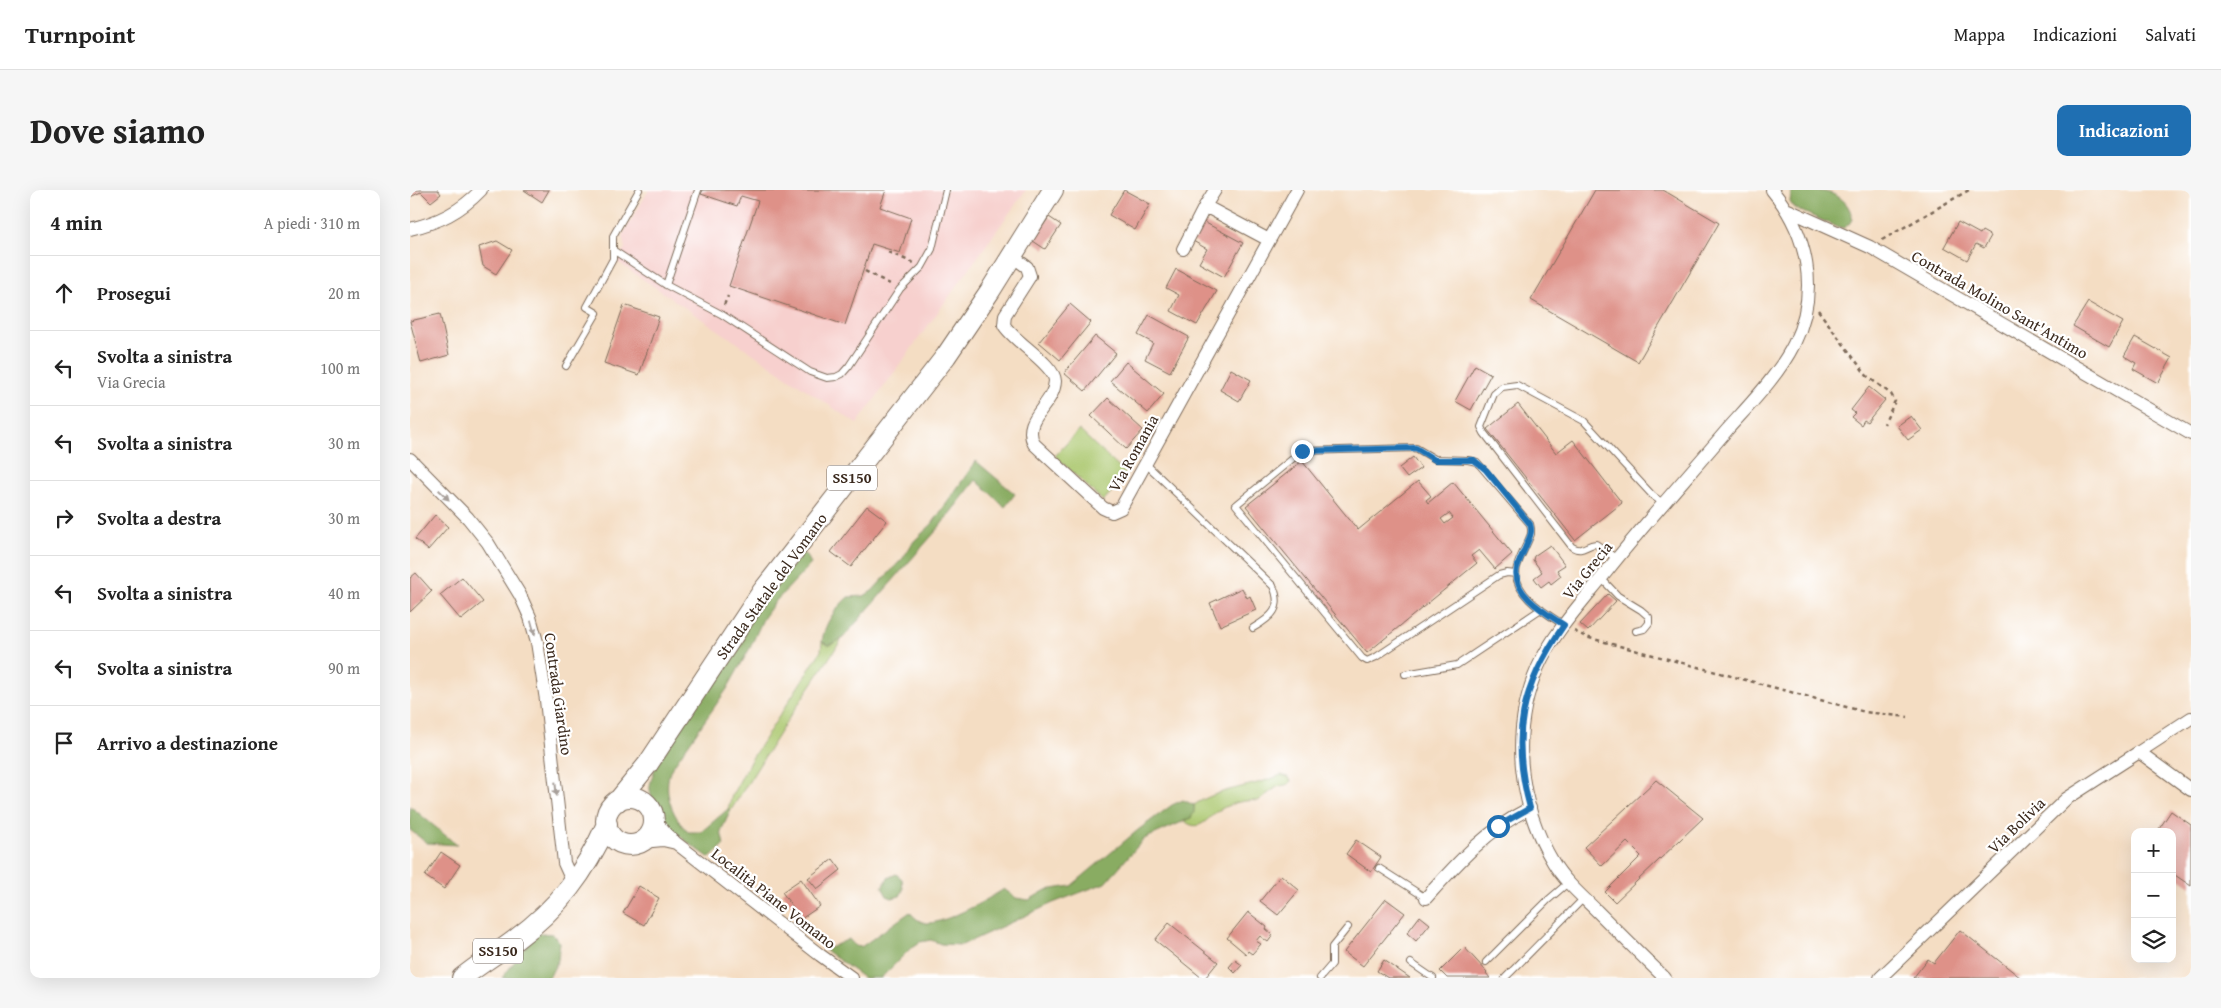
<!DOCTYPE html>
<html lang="it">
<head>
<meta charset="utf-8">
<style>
	:root { --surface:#fff; --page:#f6f6f6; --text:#222; --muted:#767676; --line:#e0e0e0; --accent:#1f6fb2 }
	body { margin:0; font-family:"Gentium Book Plus",serif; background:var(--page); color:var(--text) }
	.controls { position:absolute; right:15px; bottom:15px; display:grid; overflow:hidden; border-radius:10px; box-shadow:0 5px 20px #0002 }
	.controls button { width:45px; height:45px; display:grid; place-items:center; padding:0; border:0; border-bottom:1px solid var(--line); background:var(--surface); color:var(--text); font:25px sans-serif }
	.stop { position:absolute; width:15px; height:15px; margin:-11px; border:4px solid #1f6fb2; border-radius:50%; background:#fff }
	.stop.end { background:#1f6fb2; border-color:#fff; box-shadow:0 1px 5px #0008 }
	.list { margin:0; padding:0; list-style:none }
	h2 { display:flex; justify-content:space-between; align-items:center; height:65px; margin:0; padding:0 20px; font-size:21px }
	h2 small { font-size:16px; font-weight:400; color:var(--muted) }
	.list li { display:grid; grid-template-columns:32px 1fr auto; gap:15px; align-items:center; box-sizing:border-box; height:75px; padding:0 20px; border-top:1px solid var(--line) }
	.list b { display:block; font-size:19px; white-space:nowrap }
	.list p { margin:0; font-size:16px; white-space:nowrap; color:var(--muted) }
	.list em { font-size:16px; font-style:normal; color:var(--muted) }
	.icon { flex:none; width:28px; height:28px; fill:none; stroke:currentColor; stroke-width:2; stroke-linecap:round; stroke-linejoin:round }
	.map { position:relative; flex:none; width:1781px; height:788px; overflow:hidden; border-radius:10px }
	header { display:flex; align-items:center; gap:30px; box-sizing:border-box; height:70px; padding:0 25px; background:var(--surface); border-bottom:1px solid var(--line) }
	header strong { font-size:24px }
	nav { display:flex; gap:28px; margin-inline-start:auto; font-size:18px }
	.intro { display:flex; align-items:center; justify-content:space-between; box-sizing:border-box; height:120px; padding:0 30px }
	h1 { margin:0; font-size:35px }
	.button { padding:12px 22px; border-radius:10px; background:var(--accent); color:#fff; font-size:18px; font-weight:700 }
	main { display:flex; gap:30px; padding:0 30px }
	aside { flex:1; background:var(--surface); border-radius:10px; box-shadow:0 5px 20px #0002 }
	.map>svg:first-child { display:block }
	.built { fill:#f7d0ce }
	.green { fill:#acc86f; stroke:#747946 }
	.forest { fill:#89ac62; stroke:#626b40 }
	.building { fill:#de9188; fill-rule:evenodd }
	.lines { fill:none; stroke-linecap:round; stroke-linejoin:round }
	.service-casing { stroke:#7c6958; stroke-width:8 }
	.minor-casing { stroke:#7c6958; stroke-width:14 }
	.primary-casing { stroke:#7c6958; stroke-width:22 }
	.path { stroke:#7c6958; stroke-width:2.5; stroke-dasharray:4 4; stroke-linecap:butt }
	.service { stroke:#fff; stroke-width:6 }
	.minor { stroke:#fff; stroke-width:12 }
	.primary { stroke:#fff; stroke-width:20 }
	.oneway { fill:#a79f9a }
	.route { stroke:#1f6fb2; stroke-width:6 }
	.labels { text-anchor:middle; stroke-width:4.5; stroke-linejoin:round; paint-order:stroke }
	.shield { fill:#fff; stroke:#766a62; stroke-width:1 }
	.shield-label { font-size:15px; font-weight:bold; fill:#3b2a1e }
	.street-label { font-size:16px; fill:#3b2a1e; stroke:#fff }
</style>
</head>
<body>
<header>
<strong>Turnpoint</strong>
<nav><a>Mappa</a><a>Indicazioni</a><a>Salvati</a></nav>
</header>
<div class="intro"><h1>Dove siamo</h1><a class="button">Indicazioni</a></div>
<main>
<aside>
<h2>4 min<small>A piedi · 310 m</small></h2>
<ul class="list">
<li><svg class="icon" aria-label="ahead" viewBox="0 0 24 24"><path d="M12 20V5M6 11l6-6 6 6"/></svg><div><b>Prosegui</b></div><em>20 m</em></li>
<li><svg class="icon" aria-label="left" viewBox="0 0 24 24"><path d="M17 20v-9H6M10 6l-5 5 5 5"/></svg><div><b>Svolta a sinistra</b><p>Via Grecia</p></div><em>100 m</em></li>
<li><svg class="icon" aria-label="left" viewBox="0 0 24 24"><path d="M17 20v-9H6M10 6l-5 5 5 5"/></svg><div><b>Svolta a sinistra</b></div><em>30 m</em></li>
<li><svg class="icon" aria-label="right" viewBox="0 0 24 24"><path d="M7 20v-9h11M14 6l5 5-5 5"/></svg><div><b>Svolta a destra</b></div><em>30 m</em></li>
<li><svg class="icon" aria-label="left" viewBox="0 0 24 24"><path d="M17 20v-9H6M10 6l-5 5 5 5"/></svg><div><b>Svolta a sinistra</b></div><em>40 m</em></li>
<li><svg class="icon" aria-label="left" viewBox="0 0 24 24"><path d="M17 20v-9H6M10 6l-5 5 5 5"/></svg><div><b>Svolta a sinistra</b></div><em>90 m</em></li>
<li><svg class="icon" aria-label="arrive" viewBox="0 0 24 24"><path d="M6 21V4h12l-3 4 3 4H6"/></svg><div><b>Arrivo a destinazione</b></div></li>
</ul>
</aside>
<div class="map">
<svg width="1781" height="788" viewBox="0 0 1781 788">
	<rect width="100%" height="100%" fill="#fff"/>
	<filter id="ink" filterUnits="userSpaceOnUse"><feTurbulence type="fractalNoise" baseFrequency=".02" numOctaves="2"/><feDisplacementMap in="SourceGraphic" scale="10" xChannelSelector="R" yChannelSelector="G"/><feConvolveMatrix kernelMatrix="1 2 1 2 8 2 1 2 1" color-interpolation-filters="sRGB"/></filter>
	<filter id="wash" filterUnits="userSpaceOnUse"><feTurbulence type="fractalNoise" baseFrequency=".0096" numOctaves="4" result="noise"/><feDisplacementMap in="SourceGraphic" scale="20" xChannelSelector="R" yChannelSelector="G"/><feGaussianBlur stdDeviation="1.12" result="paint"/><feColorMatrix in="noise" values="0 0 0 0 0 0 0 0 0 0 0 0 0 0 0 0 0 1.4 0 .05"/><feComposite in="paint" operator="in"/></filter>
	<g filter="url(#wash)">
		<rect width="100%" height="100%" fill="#f4ddc3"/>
		<path class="built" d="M239,0H616L447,234L206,71L215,58L212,46Z"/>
		<path class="green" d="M669,240L717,285L693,311L645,266Z
			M432,449L377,531L321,620L318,619L322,605L341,570L411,461L412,452L419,455Z
			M871,585L878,587L881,591L879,594L867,597L848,611C834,609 817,614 805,623C800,627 795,633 789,635C783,637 779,634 774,631C782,627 784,624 784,615C811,597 841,598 871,585Z"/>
		<path class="forest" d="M1384,0C1412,0 1437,0 1443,30L1434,38L1425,36L1384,18L1380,12L1381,3Z
			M566,271L605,304L595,317L566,290L526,341L432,449L419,455L412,452C414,434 425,419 438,407L454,406L462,401L493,368L504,351L522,334Z
			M392,363L397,365L401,374L365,412L353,429L340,458L317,499L261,579C252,601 262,626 278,642H291L318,619L321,620L311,641L314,655L300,668C276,651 245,633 240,600C239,593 244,584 245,577L334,437Z
			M773,610L784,615V622L781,628L734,649L695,693L643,713L552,755L531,754L521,750L510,752L501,758L471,788H454L415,760L439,749L445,756L451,757L500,722C504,728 512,734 520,733C539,731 577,710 594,699L606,708L619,710L636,700L661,696L728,640L762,615Z
			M0,616L47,655L17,653L0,640Z
			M486,684L492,689L493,700L490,706L482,708L477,706L472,697L478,688Z
			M127,743L142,744L150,752L148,770L139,788H92Z"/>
		<g id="blocks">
			<path class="building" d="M0,0H28L31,4L21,12L11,2L0,7Z
				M114,0H139L132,12Z
				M293,0H476L470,17L501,28L490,63L462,54L435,135L319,96L348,11L331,6L327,16L291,4Z
				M714,0L740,14L725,40L699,25Z
				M1185,0H1253L1309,33L1228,172L1121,110Z
				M639,27L651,35L635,59L623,51Z
				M794,32L833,53L814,87L789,73L797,59L783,51Z
				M1548,32L1570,44L1572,41L1581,46L1574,58L1566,54L1557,70L1534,57Z
				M87,51L102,60L86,84L73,76L69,57Z
				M766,79L807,101L787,135L761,121L769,105L756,98Z
				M1678,112L1713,132L1699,157L1663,136Z
				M660,114L681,132L650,170L629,152Z
				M214,115L249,127L229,185L194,173Z
				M30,124L39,165L11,173L0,131Z
				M739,125L779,147L760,182L735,169L743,153L728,145Z
				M685,146L706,163L675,201L654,183Z
				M1725,147L1762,168L1748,193L1723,179L1726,173L1714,166Z
				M716,172L754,204L738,223L700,191Z
				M1065,175L1081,184L1061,220L1045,211Z
				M821,179L841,190L829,211L810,200Z
				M1459,197L1475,210L1457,232L1454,230L1451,235L1441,227L1445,223L1441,220Z
				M698,208L733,240L716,259L681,226Z
				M1108,214L1146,263L1163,250L1212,313L1165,350L1077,239Z
				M1501,226L1512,240L1498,250L1487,236Z
				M1003,267L1011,278L997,288L989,278Z
				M892,271L948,340L1008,291L1021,306L1016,310L1018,313L1043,292L1102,364L1085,379L1069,360L1061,366L1067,373L957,463L836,316ZM1039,323L1043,328L1035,334L1031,329Z
				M457,316L477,331L441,377L421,362Z
				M25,325L38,337L18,360L5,349Z
				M1140,355L1155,375L1147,380L1151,386L1141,394L1139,391L1131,397L1124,388L1132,382L1123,370L1124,366Z
				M6,383L22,401L0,422V388Z
				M52,387L73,412L51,430L30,405Z
				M832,398L837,408L840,406L846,420L810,436L800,413Z
				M1198,404L1206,411L1178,441L1170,434Z
				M1246,590L1293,628L1205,712L1195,702L1231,666L1217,652L1192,676L1174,657Z
				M1761,621L1781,635V696L1762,683V642H1747Z
				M946,650L971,667L961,682L936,664Z
				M31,662L50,675L34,699L15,686Z
				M423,669L431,680L407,699L398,688Z
				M871,685L889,700L868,725L850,711Z
				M391,689L410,716L391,729L372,702Z
				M229,696L249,708L234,735L213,723Z
				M976,709L995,723L953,776L934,762Z
				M838,722L857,737L856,739L863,745L858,752L850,746L846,751L851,754L842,764L838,761L836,764L817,748Z
				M1010,726L1020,734L1006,751L997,743Z
				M759,733L808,772L795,788H792L745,750Z
				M1550,740L1611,788H1503L1518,769L1524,773Z
				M1054,757L1077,782L1076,783L1080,788H1037L1030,781Z
				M825,770L832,775L825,783L819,777Z
				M974,770L984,777L1000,788H978L967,781Z"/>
		</g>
	</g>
	<g filter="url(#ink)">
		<use href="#blocks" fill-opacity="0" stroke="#7c6958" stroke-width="1"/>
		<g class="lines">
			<g class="service-casing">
				<path id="service" d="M203,60L256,95L311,124L400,182L417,188L426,187L432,184L439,176L490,99L512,77L522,59L536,0
					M256,95L288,0
					M156,176L187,123L177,117L203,69V46L229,0
					M736,274L863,396C873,418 862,427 843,438
					M1207,369L1186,354C1175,355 1173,363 1162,357L1074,243L1071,237L1084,204L1092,197L1107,195L1174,231L1243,306L1253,313
					M1106,384L1097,383L1089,385L966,467L957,471L952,468L826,315L892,261L1006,258L1025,269L1058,270L1067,272L1120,334L1121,339V344C1117,355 1110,366 1107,377C1100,403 1137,424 1154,435
					M1191,388L1208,406L1231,420L1239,427V433L1234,439L1226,441
					M995,484L1047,475L1131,419
					M969,678L1016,708
					M1076,772L1138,710L1159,692
					M1001,773L1023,788
					M910,788L922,774V757L938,737
					M1095,788L1174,708"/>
			</g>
			<g class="minor-casing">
				<path id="minor" d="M805,0L795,16L859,50
					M1378,20L1460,57L1781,244
					M0,39C29,32 50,22 71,0
					M773,59L795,16
					M602,66L617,77L620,86L595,125L594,135C603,151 645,175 645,191C644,216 611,228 624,254L693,318L702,322L711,318L887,0
					M0,269L58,328L78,353L110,405L120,427L127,452L136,510L154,673L164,695
					M1729,562L1781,528
					M244,629L256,644L266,653L410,765L442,788
					M232,652L253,650L266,653
					M1016,708C1047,673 1078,639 1120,618
					M1255,788C1232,766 1210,744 1187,721C1172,706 1154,691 1143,672C1108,613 1100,540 1128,477C1143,443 1174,410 1197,381C1235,333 1277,287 1317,240C1340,214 1368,186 1384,154C1410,101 1398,44 1362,0
					M1470,788L1656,609L1729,562L1781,600"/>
			</g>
			<g class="primary-casing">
				<path id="primary" d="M196 631a24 24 0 1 1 48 0a24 24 0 1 1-48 0Z
					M208,611L238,574L352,402L536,166L580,101L643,0
					M52,788C69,774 88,763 105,750C149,717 175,683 197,634"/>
			</g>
			<path class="path" d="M1472,50L1559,0
				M478,62L504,73
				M455,81L482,95
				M314,115L318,106
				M1408,120L1457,186L1481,204L1485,211L1474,234
				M1164,441L1176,447L1455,522L1498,527"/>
			<use href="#service" class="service"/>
			<use href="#minor" class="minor"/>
			<use href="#primary" class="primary"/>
		</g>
		<defs><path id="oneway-solid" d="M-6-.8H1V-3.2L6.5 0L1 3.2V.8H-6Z" transform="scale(1.25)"/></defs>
		<g class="oneway">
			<use href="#oneway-solid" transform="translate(34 305) rotate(45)"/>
			<use href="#oneway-solid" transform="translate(123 438) rotate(74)"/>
			<use href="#oneway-solid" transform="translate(146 599) rotate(84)"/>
		</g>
	</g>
	<g class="lines" filter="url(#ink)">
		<path class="route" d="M892,261L1006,258L1025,270H1064L1076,280L1120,334C1123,343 1119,348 1116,356C1113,363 1109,371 1107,378C1101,404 1137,424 1154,435C1111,497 1100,545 1120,618L1088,636"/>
	</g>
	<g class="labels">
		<g class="shield">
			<rect x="417" y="275.5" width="50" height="25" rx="4"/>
			<rect x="63" y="748.5" width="50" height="25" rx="4"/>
		</g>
		<g class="shield-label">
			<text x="442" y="293">SS150</text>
			<text x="88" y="766">SS150</text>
		</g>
		<g class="street-label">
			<text transform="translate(1590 114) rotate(30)" y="6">Contrada Molino Sant'Antimo</text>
			<text transform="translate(723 263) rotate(-61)" y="6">Via Romania</text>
			<text transform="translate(1177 380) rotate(-51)" y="6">Via Grecia</text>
			<text transform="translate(361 396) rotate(-54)" y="6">Strada Statale del Vomano</text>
			<text transform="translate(149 504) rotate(82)" y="6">Contrada Giardino</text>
			<text transform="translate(1606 635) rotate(-44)" y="6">Via Bolivia</text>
			<text transform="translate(364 708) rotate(38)" y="6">Località Piane Vomano</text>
		</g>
	</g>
</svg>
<div class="controls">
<button>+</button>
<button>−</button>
<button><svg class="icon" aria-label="layers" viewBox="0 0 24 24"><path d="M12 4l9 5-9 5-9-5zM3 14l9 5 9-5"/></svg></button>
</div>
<div class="stop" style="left:1088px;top:636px"></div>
<div class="stop end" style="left:892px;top:261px"></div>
</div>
</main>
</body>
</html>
